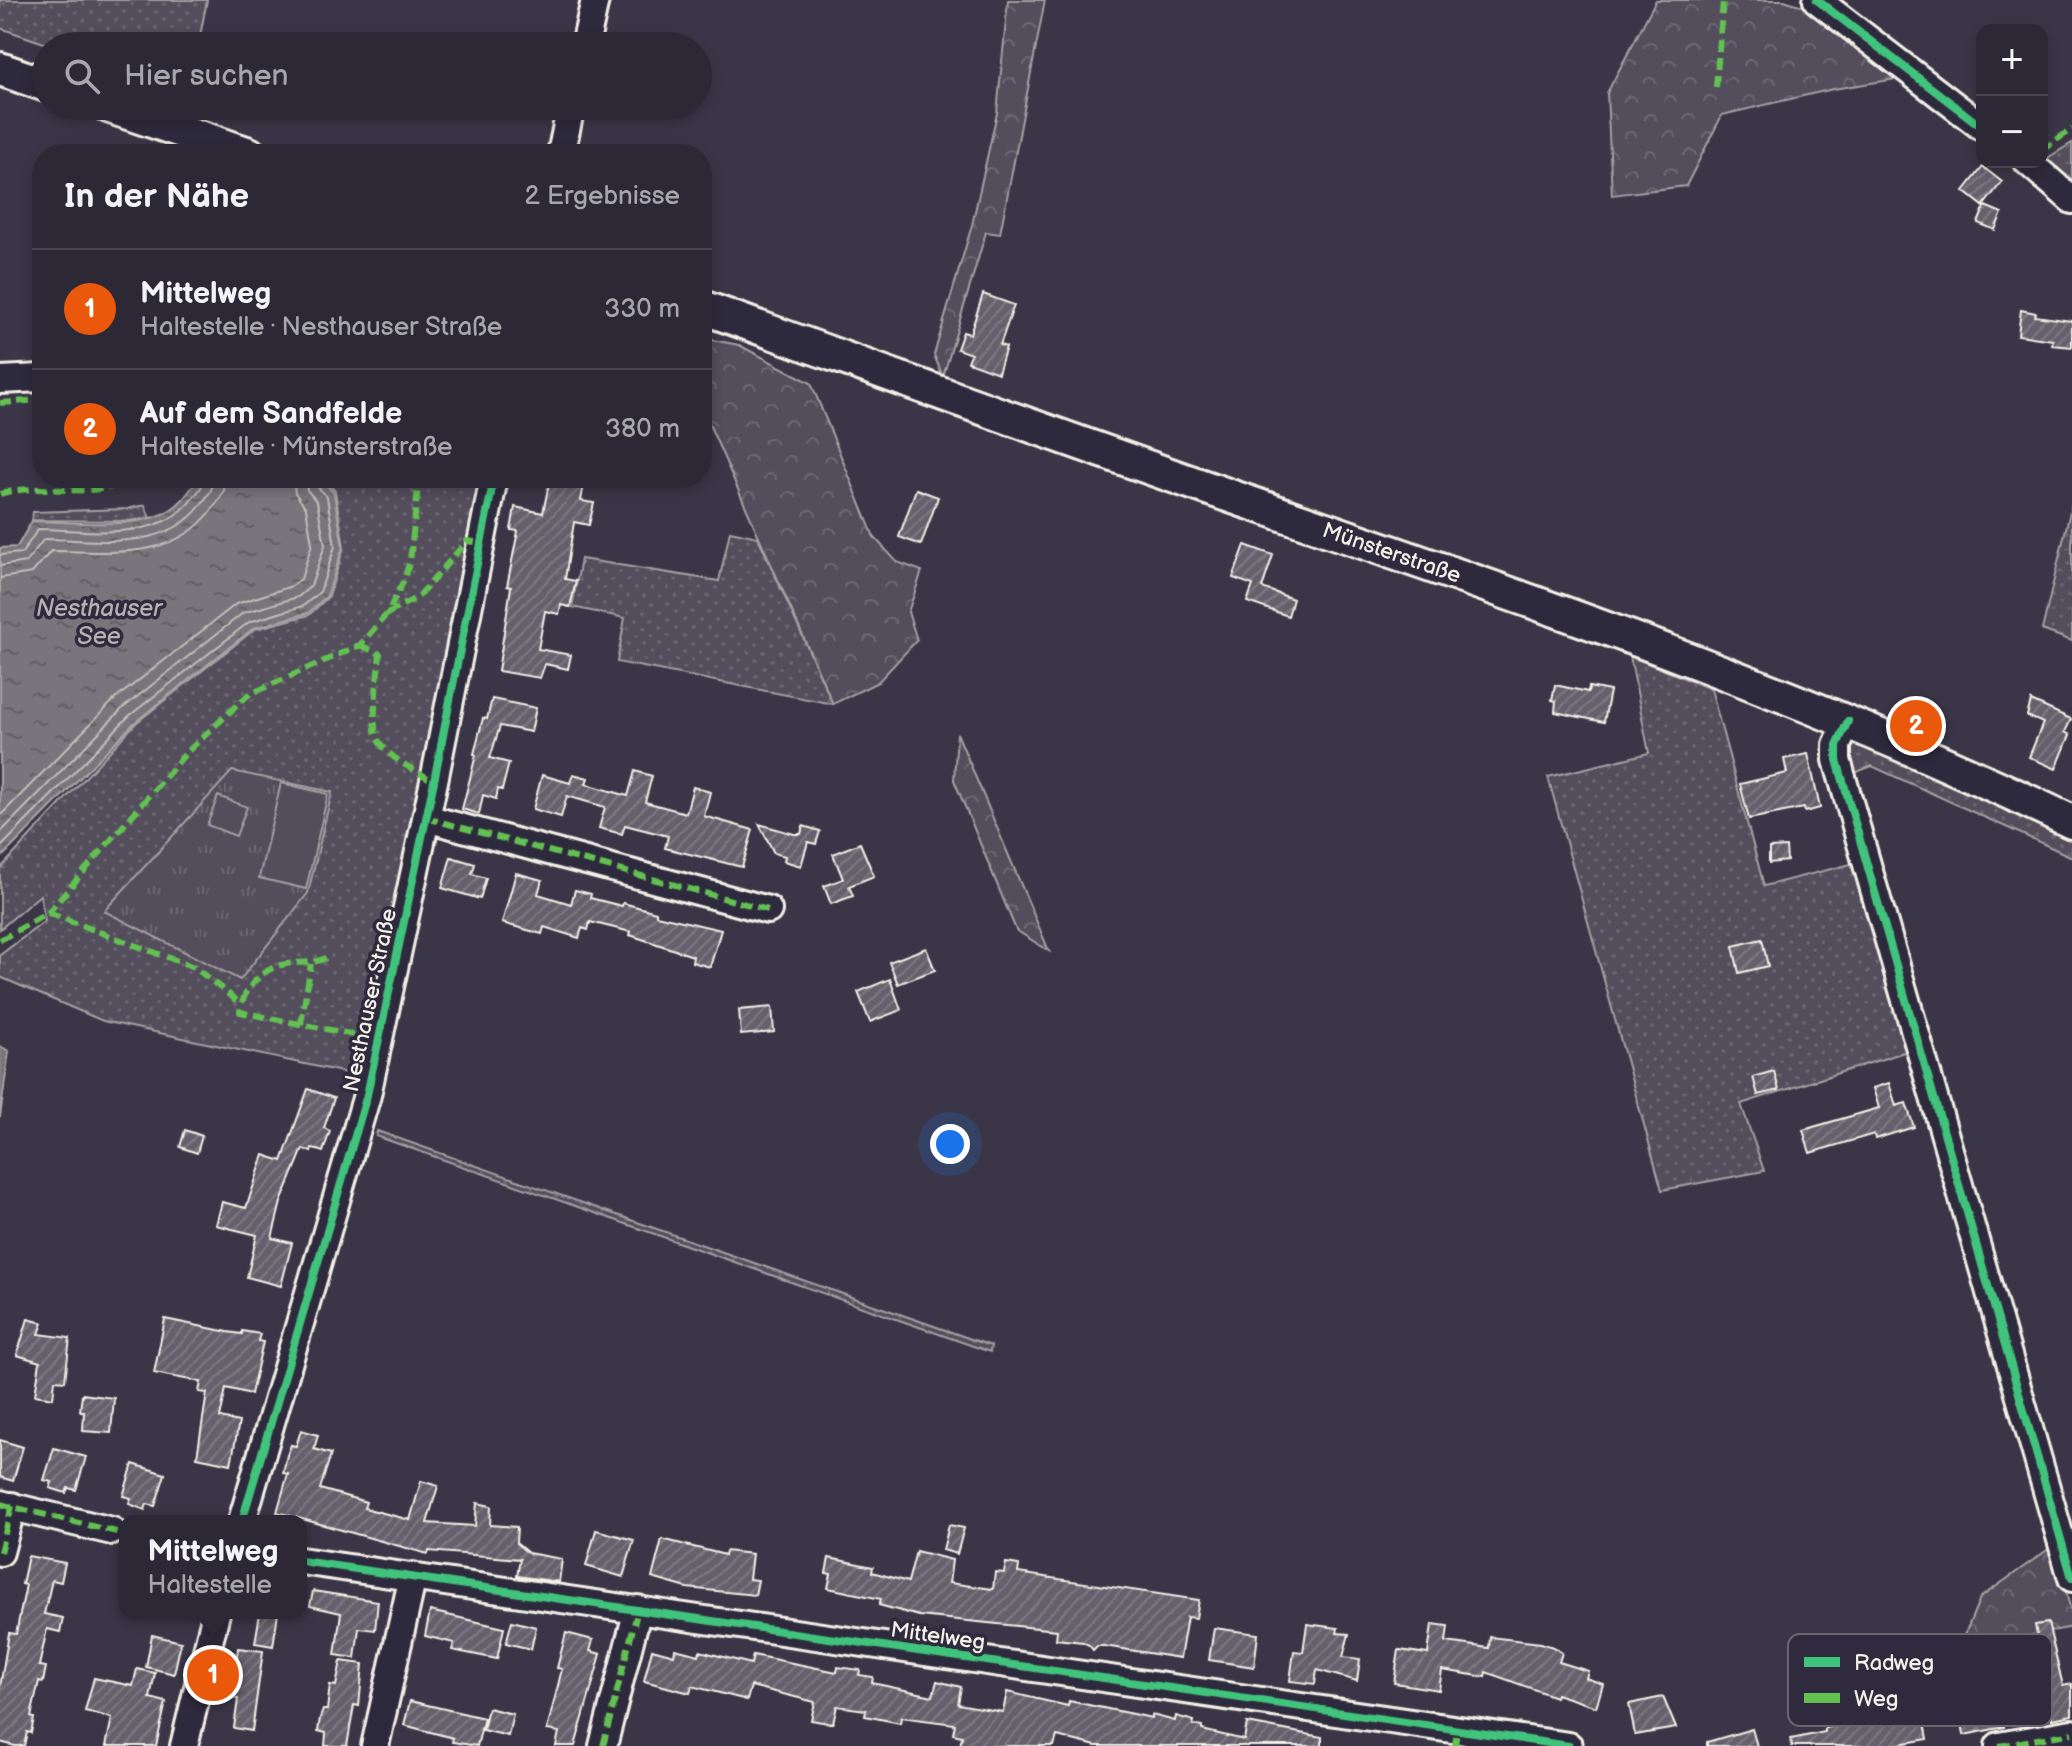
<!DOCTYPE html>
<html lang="de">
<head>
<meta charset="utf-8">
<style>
	:root { --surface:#2c2835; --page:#383441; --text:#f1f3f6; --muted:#a6a6ad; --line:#484450; --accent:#ea580c }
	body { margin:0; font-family:"Balsamiq Sans",sans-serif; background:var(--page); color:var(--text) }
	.controls { position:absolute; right:24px; top:24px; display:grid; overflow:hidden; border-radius:16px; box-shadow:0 4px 12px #0003 }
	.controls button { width:72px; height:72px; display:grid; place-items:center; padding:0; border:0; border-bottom:2px solid var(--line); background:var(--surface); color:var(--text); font:40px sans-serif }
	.you { position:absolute; left:950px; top:1144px; width:28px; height:28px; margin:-20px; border:6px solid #fff; border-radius:50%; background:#1a73e8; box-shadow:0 0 0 12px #1a73e833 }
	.badge { display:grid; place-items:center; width:52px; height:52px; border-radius:50%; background:var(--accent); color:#fff; font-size:26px; font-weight:700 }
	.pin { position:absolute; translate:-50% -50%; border:4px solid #fff; box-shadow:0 2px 8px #0006 }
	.popup { position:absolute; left:119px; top:1515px; width:188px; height:104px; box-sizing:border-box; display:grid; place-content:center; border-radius:16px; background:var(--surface); filter:drop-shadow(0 2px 6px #0005); font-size:26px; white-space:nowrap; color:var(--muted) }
	.popup b { font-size:30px; color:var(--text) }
	.popup::after { content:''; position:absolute; left:50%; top:100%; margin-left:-16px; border:16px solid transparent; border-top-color:var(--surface) }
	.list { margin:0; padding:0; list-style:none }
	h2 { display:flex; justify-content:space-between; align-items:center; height:104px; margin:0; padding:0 32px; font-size:34px }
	h2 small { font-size:26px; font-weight:400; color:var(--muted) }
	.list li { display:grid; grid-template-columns:52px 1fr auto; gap:24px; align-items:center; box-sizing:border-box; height:120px; padding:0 32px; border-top:2px solid var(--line) }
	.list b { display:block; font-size:30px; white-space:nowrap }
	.list p { margin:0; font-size:26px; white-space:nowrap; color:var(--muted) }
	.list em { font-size:26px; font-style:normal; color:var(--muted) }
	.icon { flex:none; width:44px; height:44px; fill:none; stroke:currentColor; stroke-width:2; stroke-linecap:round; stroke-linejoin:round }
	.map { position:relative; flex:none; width:2072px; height:1746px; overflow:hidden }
	.search { position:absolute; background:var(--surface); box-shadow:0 4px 12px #0003; left:32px; top:32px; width:680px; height:88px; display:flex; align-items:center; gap:20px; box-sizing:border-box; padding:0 28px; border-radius:44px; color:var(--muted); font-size:30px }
	.panel { position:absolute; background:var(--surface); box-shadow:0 4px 12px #0003; left:32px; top:144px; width:680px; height:344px; border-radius:32px }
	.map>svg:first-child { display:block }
	.grass { fill:url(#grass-dots); stroke:#a4a0a2; stroke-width:2 }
	.forest { fill:url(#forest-crowns); stroke:#a4a0a2; stroke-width:2 }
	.park { fill:url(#park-tufts); stroke:#a4a0a2; stroke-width:2 }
	.pitch { fill:#534e5c; stroke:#a4a0a2; stroke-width:2 }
	.water { fill:url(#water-ripples); stroke:#aaa6a7; stroke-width:2 }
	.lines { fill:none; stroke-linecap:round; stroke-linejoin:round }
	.shore { stroke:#c2bfbc; stroke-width:2 }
	.building { fill:url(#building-hatch); stroke:#f4f1e8; stroke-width:2 }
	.minor-casing { stroke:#f4f1e8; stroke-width:32 }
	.major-casing { stroke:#f4f1e8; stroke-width:38 }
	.minor { stroke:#2f2a3d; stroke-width:26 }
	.major { stroke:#2f2a3d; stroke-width:32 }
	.quiet { stroke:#63c152; stroke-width:6; stroke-dasharray:12 6; stroke-linecap:butt }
	.cycleway-casing { stroke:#2f2a3d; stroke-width:13 }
	.cycleway { stroke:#40c37c; stroke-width:8 }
	.labels { text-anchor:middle; stroke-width:7; stroke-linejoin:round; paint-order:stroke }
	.street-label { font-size:22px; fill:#f4f1e8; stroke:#2f2a3d }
	.water-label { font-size:24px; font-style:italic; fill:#b6b2b2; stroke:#2f2a3d }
	.key { fill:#2f2a3d; stroke:#6a6670; stroke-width:2 }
	.key-label { font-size:22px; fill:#f4f1e8 }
</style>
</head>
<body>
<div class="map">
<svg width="2072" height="1746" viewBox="0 0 2072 1746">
	<defs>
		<pattern id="grass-dots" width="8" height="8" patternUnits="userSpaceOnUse" patternTransform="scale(2)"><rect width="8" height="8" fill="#534e5c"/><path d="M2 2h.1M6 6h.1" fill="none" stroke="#6c6873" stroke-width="1.8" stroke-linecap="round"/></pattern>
		<pattern id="forest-crowns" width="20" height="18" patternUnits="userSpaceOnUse" patternTransform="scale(2)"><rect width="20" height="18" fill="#534e5c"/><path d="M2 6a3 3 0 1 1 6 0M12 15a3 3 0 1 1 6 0" fill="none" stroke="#6c6873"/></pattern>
		<pattern id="park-tufts" width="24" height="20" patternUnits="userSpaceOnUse" patternTransform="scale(2)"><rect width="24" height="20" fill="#534e5c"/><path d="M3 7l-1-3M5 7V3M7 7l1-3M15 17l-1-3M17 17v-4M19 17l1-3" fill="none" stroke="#6c6873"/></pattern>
		<pattern id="water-ripples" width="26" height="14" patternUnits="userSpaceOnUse" patternTransform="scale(2)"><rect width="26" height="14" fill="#78747b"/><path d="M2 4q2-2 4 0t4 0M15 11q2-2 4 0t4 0" fill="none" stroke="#636063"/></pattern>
		<pattern id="building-hatch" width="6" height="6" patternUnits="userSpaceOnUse" patternTransform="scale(2)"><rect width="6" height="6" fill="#65616c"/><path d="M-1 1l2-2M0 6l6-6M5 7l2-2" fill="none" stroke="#7c7881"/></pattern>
	</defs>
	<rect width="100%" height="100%" fill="#3b3647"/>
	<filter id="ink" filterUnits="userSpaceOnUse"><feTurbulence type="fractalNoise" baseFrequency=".0125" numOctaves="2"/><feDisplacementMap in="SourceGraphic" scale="16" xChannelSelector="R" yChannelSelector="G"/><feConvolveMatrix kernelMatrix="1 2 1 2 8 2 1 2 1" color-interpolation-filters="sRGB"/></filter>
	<g filter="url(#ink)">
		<path class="grass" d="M0,0H207L198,46H53L0,28Z
			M2072,143V181L2046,159Z
			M323,478H480L361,1076L103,1021L0,977V955L45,921L40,895L0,929V869L136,723L255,629L309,615L329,596L344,547L335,491Z
			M2072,503V641L2042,630Z
			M145,505L150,518L126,521L32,520L33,512L127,509Z
			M730,531L758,537L833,704L617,662L625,618L572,607L581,559L719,581Z
			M1630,656L1711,689L1764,886L1859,862L1917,1048L1741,1104L1764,1171L1662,1190L1548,777L1649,753Z
			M1853,745L1876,751L2072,839V857L1872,766L1849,775V749Z
			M377,1131L991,1346L990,1352L376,1136Z"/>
		<path class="forest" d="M1008,0H1045L1000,234L986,232L943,377L934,355L972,225L997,113Z
			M1656,0H1784L1809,8L1903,78L1833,89L1722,115L1686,186L1612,195L1607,93Z
			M702,338L739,345L811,383L874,537L897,562L922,571L908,612L917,640L878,682L833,704L702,408Z
			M957,733L1049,951L1016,930L954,780Z
			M2053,1546L2072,1614V1627L1958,1651L1980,1598Z"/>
		<path class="park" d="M232,771L332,792L308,893L240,980L104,911Z"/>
		<path class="pitch" d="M281,783L328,794L306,889L259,878Z
			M218,796L247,807L236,836L207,825Z"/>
		<path class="water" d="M199,478H320L334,493L343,547L327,596L308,613L254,628L134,723L0,859V548L17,547L32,521C71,521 150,533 179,503C187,496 192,486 199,478Z
			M0,1046L9,1051L0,1117Z"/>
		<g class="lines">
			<path class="shore" d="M0,555L22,553L38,529C88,529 159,544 192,499C198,492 203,487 204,478
				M0,566L26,562L44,539C97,539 165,553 201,505C207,496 214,489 214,478
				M0,578L32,573L51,551C108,551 172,562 211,511C219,500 226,492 226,478
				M0,816L115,699L236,604L292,586L301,579L312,544L306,508L295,493L293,478
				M0,833L123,708L243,613L298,597L311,586L325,545L317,502L307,490L305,478
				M0,848L129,716L249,622L303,606L320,592L335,546L327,497L316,485L315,478"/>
		</g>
		<path class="building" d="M1983,167L2002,182L1983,206L1964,191Z
			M1985,206L2002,213L1995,230L1978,223Z
			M983,294L1014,305L1000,345L1006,347L998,373L968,362L971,354L957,349L963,332L970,334Z
			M2021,310L2036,313L2035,316L2072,321V347L2052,345L2053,340L2018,335Z
			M550,478H585L581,501L594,503L589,525L574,522L565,579L576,581L570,607L561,605L559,614L545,611L538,649L571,655L568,669L545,664L540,678L498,671L511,587L507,586L518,531L511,530L515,507L543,513Z
			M916,489L938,497L921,545L899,537Z
			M1245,545L1273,555L1262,588L1293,599L1288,616L1247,602L1253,585L1233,578Z
			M1555,685L1588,692L1589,687L1610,691L1604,722L1555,712L1556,701L1552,700Z
			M492,699L536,708L531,732L500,726L490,758L509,763L502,790L498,789L496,799L483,795L479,814L462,809L476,755L474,754L483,718L487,719Z
			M2031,701L2071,719L2065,732L2070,735L2056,769L2029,757L2043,723L2027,716Z
			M1808,754L1820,808L1805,812L1804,808L1749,819L1740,784L1787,773L1784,759Z
			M635,771L652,776L645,802L686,813L693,787L710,792L704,816L753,830L742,867L665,848L668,836L625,825L622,834L599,828L605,807L567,796L561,817L533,809L542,775L570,783L573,774L588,778L586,784L628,796Z
			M759,824L794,834H801L803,826L820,831L816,844L808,842L801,866L784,861L785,856L774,853Z
			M860,843L874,876L849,886L853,896L831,904L824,886L843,879L833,854Z
			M1786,847L1787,861L1769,863V848Z
			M451,857L475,864L472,874L486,878L480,899L442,888Z
			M516,873L542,880L538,894L571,904L575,890L591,894L590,898L622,906L623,903L656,912V915L721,930L710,967L692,962L693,956L630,935L631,932L590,922L588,930L582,928L579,938L544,927L542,934L502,923Z
			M1762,939L1768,966L1739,973L1733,946Z
			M926,948L935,970L898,984L889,962Z
			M890,979L901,1010L870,1022L858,992Z
			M772,1007L774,1032L741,1035L739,1010Z
			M1774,1071L1779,1090L1758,1095L1753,1077Z
			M1889,1083L1896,1106L1906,1103L1914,1127L1875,1139L1874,1134L1810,1153L1803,1130L1879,1108L1873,1088Z
			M308,1089L334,1098L324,1128L330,1131L323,1152L312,1148L311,1152L303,1149L281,1202L272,1238L292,1243L281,1286L247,1277L257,1235L216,1225L222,1202L246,1208L264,1155L282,1161Z
			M185,1130L202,1136L197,1153L180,1147Z
			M28,1319L43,1323L39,1334L70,1338L65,1381L55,1380L53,1398L35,1395L40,1362L17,1355Z
			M165,1319L228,1332L242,1334V1331L260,1334L258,1341L263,1342L251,1394L226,1388L220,1418L239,1422L231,1464L197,1457L207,1393L199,1392L201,1382L154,1373Z
			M82,1394L114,1398L111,1433L83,1431L84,1411H80Z
			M301,1430L318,1435L314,1449L331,1454L320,1489L366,1502L364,1508L410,1520L421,1481L438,1486L427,1523L475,1526L477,1503L491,1506L490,1525L517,1527L516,1543L528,1553L562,1559L559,1582L517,1576L520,1559L429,1551L428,1554L277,1512L288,1474L283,1473L287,1455L291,1445L296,1446Z
			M0,1440L23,1447L13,1481L0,1477Z
			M54,1448L86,1457L76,1490L68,1488L66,1493L50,1488L52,1482L44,1480Z
			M133,1464L165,1474L155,1506L147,1504L145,1510L129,1504L131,1498L123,1496Z
			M949,1525L964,1528L957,1554L943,1550Z
			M596,1530L634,1540L623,1577L586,1566Z
			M662,1539L725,1555L726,1551L752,1554L749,1579L758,1580L755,1595L687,1588L652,1578Z
			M916,1551L952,1560L949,1583L993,1589L995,1572L1004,1573L1006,1563L1019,1565L1018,1573L1199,1600L1196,1618L1187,1617L1180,1658L1104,1646H1097L1093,1650L1089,1645L1083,1642L1056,1639L1057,1630L919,1616L879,1605L881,1599L828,1588L831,1574L826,1573L829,1558L873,1567L872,1572L908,1582Z
			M28,1556L65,1563L61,1582L52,1580L44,1614L63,1618L60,1632L47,1629L39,1666L46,1667L43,1682L39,1681L31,1717L34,1718L31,1733L27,1732L24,1746H15L0,1742V1687L9,1633L16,1634L26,1585L22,1584Z
			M313,1591L378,1601L375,1630L359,1628L355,1658L335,1655L341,1613L310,1606Z
			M430,1611L504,1628L497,1659L452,1650L454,1643L425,1636Z
			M260,1613H278L273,1646L255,1643Z
			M512,1621L536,1627L531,1649L506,1643Z
			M2048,1623L2063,1686L2072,1684V1715L2052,1719L2041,1657L2009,1662L2006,1647L2038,1641L2035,1625Z
			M1307,1624L1338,1628L1337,1633L1349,1634L1343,1657L1360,1659L1357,1681L1317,1670L1315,1684L1290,1681L1294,1651L1303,1652Z
			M1432,1624L1448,1626L1446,1642L1489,1648L1490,1637L1541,1643L1553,1647L1562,1653L1559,1662L1588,1671L1586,1678L1603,1684L1596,1707L1556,1694L1555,1697L1486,1672L1485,1677L1442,1670L1439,1690L1394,1683L1399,1650L1428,1654Z
			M1214,1628L1258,1634L1254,1667L1209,1660Z
			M566,1633L593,1640L590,1651L601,1654L575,1746H556L559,1732L547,1730L562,1669L557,1668Z
			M152,1635L181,1642L174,1674L146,1667Z
			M238,1648L263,1651L252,1731L234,1728L238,1699L231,1698Z
			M652,1649L674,1655L675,1649L699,1655L700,1651L751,1664L753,1655L837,1672L838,1667L860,1670L859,1675L873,1677L872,1683L933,1696L937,1681L961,1687L958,1704L1003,1712L1007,1692L1068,1706L1069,1701L1152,1718V1715L1175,1721L1176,1716L1194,1721L1193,1725L1202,1727V1730L1244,1740L1247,1723L1322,1737V1746H1096L1057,1736L1054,1746H960L962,1736L953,1734L955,1724L901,1717L900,1723L865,1716L866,1710L837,1706L833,1723H828L811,1720L815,1702L751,1686L747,1700L692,1686L690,1693L644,1681Z
			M341,1661L363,1664L359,1706L354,1705L347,1746H325L326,1733L318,1731L320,1718L323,1710H327L330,1685L336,1686Z
			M137,1669L155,1673L150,1698L166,1702L156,1746H106L112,1718L85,1711L94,1678L133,1686Z
			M1663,1697L1676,1728L1635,1735L1629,1704Z
			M1934,1697L1937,1715L1924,1717L1928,1739L1888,1746H1792L1791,1739L1825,1732V1728L1845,1724L1844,1720L1878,1713L1880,1723L1916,1717L1913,1701Z
			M2003,1697L2007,1714L2002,1715L2004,1727L1964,1735L1961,1716L1978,1713L1976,1702Z
			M410,1701L484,1718L477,1746L452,1742L453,1738L404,1725Z
			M488,1708L513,1714L508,1736L483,1730Z
			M1752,1729L1757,1746H1707V1742Z"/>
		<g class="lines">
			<g class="minor-casing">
				<path id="minor" d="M1817,0L1982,127
					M585,46L595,0
					M561,154L571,106
					M2028,162L2072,200
					M0,380L42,378
					M1848,721L1837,745V760L2072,1578
					M426,818L768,910
					M0,1504L112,1531
					M242,1521L367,1095L434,781L494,478
					M0,1552L12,1506
					M301,1561L1569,1746
					M184,1746L216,1613
					M375,1746L413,1576
					M603,1746L638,1609
					M1999,1746L2072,1733"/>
			</g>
			<g class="major-casing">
				<path id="major" d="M0,69L46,85
					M108,106L249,154
					M702,307C880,371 1057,436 1236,498C1519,596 1802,692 2072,822"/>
			</g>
			<use href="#minor" class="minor"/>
			<use href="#major" class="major"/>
			<path class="quiet" d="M1716,87L1723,0
				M2042,150L2072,129
				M0,403L42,400
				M0,494C43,480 90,503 131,478
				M387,614L419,596L467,541L481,543
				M360,645L380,654C378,671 372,721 376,735C383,756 416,771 434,781
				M426,818L768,910
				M48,913L194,967L241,1004
				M0,940L48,913L186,753L248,695L360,645L387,614L403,582L410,561L419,478
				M326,958C310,965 297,961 281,965C259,971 243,990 240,1012L380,1040
				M301,1024L311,964
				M0,1504L125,1534
				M0,1552L12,1506
				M603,1746L638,1609
				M1455,1746L1457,1730
				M1999,1746L2072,1733"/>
			<g class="cycleway-casing">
				<path id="cycleway" d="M1817,0L1982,127
					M1848,721L1837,745V760L2072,1578
					M242,1521L367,1095L434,781L494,478
					M301,1561L1569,1746"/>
			</g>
			<use href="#cycleway" class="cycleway"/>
		</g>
	</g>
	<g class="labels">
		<g class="street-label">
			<text transform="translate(1392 552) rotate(19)" y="8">Münsterstraße</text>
			<text transform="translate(369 1000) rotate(-78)" y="8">Nesthauser Straße</text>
			<text transform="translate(938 1635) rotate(8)" y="8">Mittelweg</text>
		</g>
		<g class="water-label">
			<text x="99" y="616">Nesthauser<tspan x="99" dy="28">See</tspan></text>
		</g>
	</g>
	<rect x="1788" y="1634" width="264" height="92" rx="12" class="key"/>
	<rect x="1804" y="1657" width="36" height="10" fill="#40c37c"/>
	<rect x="1804" y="1693" width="36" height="10" fill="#63c152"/>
	<g class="key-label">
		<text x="1854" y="1670">Radweg</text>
		<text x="1854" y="1706">Weg</text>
	</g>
</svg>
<div class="controls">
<button>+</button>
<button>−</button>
</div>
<div class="you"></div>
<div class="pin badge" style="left:213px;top:1675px">1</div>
<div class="popup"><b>Mittelweg</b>Haltestelle</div>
<div class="pin badge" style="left:1916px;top:726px">2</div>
<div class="search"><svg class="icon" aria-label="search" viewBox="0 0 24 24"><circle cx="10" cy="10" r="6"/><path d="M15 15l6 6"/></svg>Hier suchen</div>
<section class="panel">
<h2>In der Nähe<small>2 Ergebnisse</small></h2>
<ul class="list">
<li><span class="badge">1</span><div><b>Mittelweg</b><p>Haltestelle · Nesthauser Straße</p></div><em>330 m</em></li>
<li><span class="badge">2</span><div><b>Auf dem Sandfelde</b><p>Haltestelle · Münsterstraße</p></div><em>380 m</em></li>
</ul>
</section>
</div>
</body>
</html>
